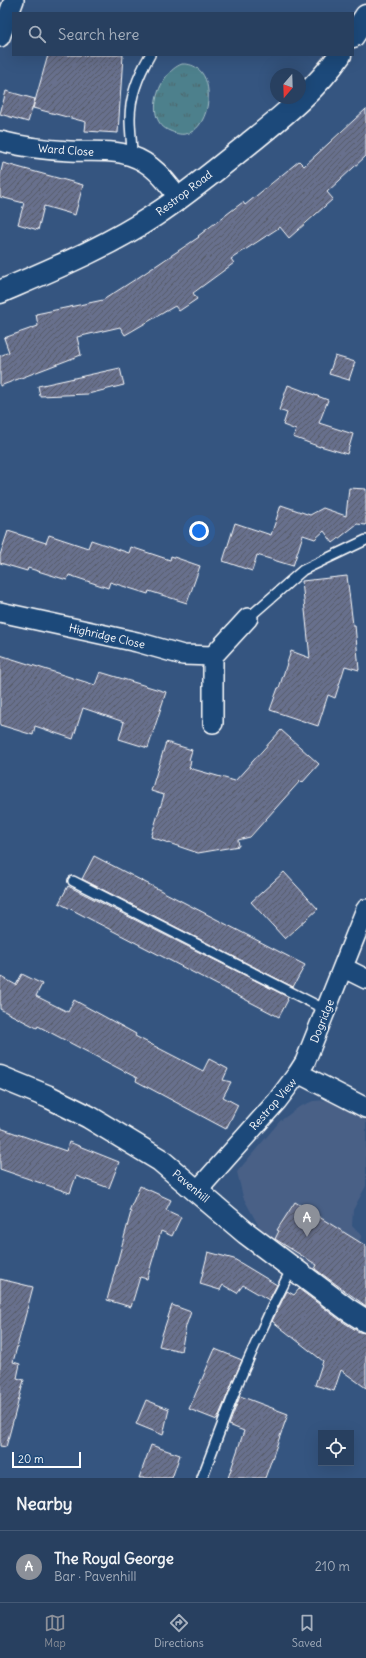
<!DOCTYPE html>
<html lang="en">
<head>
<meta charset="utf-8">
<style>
	:root { --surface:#284060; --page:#304766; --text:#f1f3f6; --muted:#a5afbd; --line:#445975; --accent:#8c9099 }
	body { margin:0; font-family:Delius,sans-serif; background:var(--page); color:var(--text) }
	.controls { position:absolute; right:12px; bottom:12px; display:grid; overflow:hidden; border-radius:0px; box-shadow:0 4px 16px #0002 }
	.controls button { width:36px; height:36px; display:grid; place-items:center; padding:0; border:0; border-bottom:1px solid var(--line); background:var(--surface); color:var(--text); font:20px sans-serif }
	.compass { position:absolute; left:270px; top:68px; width:36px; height:36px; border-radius:50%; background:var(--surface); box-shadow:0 4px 16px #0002; rotate:199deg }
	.scale { position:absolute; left:12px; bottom:10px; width:69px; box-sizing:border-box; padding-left:4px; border:2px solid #fff; border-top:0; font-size:11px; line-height:14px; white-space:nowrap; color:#fff; -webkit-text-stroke:3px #1f4a7a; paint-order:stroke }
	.you { position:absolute; left:199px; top:531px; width:14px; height:14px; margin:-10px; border:3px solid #fff; border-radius:50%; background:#1a73e8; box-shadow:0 0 0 6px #1a73e833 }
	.badge { display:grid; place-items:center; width:26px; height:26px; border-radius:50%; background:var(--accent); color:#fff; font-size:13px; font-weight:700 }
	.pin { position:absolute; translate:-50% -33px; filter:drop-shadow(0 1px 2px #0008) }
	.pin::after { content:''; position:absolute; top:21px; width:14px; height:12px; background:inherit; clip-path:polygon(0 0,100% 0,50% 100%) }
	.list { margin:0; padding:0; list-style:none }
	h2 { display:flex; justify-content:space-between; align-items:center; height:52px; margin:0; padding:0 16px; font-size:17px }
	h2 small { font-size:13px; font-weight:400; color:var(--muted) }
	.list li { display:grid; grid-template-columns:26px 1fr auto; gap:12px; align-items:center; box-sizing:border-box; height:72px; padding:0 16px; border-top:1px solid var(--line) }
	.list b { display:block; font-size:15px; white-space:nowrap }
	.list p { margin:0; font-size:13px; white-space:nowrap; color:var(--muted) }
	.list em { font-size:13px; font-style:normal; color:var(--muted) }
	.icon { flex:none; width:22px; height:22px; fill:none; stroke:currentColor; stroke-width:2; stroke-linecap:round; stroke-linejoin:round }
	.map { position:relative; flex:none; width:366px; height:1478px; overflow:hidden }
	.search { position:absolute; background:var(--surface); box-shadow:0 4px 16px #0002; left:12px; right:12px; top:12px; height:44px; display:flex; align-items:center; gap:10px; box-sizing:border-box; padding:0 14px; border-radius:0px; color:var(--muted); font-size:15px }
	.sheet { height:124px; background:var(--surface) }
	nav { display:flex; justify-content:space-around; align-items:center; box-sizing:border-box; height:56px; border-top:1px solid var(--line); background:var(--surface); font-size:11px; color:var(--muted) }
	nav a { display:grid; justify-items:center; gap:2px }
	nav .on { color:var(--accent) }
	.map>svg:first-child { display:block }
	.built { fill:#486086 }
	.grass { fill:url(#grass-tufts); stroke:#a6c0c6 }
	.building { fill:url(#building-hatch); stroke:#fff }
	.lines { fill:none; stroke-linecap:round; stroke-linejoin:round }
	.lane-casing { stroke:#fff; stroke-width:12 }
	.street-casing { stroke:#fff; stroke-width:22 }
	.secondary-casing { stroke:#fff; stroke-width:25 }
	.lane { stroke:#1f4a7a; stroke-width:9 }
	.street { stroke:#1f4a7a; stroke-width:19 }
	.secondary { stroke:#1f4a7a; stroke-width:22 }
	.labels { text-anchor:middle; stroke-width:4; stroke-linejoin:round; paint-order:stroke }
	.street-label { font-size:11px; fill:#fff; stroke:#1f4a7a }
</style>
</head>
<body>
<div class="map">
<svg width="366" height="1478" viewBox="0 0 366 1478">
	<defs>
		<pattern id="grass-tufts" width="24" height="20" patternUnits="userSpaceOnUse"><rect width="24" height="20" fill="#4e808c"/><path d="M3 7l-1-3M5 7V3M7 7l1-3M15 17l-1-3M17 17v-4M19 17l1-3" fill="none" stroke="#4d666c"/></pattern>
		<pattern id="building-hatch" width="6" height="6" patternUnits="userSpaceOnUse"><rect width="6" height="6" fill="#686f8d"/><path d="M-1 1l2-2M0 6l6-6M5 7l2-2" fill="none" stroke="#575a66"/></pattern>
	</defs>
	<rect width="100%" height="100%" fill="#355580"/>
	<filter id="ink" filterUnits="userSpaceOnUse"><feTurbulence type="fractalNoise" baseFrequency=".025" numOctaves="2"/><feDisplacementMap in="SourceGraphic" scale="8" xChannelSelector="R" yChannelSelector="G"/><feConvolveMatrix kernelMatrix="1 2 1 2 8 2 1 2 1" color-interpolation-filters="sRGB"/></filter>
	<g filter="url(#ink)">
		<path class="built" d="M327,1100L366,1119V1186L353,1210L352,1226L362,1236L334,1288L268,1238L258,1225L243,1197L237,1172L280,1121L299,1107L313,1101Z"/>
		<path class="grass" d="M182,64C220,62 213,131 185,134C180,135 175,133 170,131C142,120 159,72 182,64Z"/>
		<path class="building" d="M48,55H123L118,133L85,131L86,122L33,108Z
			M6,91L35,99L28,122L0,114Z
			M366,109V156L327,192L333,199L289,238L280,227L231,259L234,263L193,293L197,299L179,311L175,306L125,335L120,327L77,337L81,355L0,386V356L9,352L4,338L38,326L36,314L103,300L139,277L199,237L198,236L243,202L245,205L299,161L304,166Z
			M3,163L83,185L75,215L44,206L38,230L18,224L24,203L0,197V176Z
			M335,356L355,362L349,380L329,374Z
			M120,368L124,385L88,394L40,396L38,386Z
			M288,385L328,400L319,423L353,434L347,454L320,446V447L293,437L296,430L283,425L287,413L279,410Z
			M349,488L366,489V525L357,524L333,543L324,531L315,539L303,535L293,566L257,555L252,571L223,561L235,523L271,535L281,505L310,515L323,508L346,516Z
			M8,531L46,543L49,535L88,548L91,540L129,553L131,547L170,560L171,556L200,566L187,603L149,591L148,594L110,582L108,588L69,575L67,580L28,568L27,571L0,563V555Z
			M347,576L353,625H355L359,670L345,666L335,698L328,695L318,726L270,710L278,688H279L291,651L310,658L302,581Z
			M0,655L95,685L100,672L166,692L148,748L119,739L124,722L83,708L73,739L35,726L33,735L0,725Z
			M281,730L319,764L302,783L300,781L250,837L238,840L239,846L198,853L151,837L164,795L151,791L166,742L192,750L189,760L191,761L189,768L235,781Z
			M94,856L305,965L293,987L82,879Z
			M284,872L318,909L285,939L251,902Z
			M68,886L288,997L287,999L288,1000L279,1017L59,903Z
			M22,974L42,984L36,996L68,1012L74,1000L136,1034L135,1036L203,1071L209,1059L228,1069L223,1080L231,1082L223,1097L238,1105L226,1129L136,1081L137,1078L38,1026L37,1028L0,1009V976L16,985Z
			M0,1128L66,1151L69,1142L119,1162L109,1188L76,1176L70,1193L0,1169Z
			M140,1186L171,1200L166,1210L181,1217L172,1236L161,1231L147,1279L140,1277L131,1307L107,1300L131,1212L129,1211Z
			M295,1202L366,1246V1306L315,1269L317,1265L275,1239L279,1231L277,1230Z
			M208,1252L234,1259L277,1285L269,1300L243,1285L237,1293L223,1285L220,1290L200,1284Z
			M0,1279L33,1287L13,1362L20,1364L17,1378L24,1380L6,1447L0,1446Z
			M299,1289L340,1320L359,1332L366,1333V1388L341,1370L334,1391L315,1385L323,1361L272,1321L287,1291L294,1295Z
			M172,1305L191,1312L186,1326L181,1351L159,1346L162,1335Z
			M215,1349L242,1360L217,1420L189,1409Z
			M240,1396L288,1414L265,1478H228L244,1431L229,1425Z
			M146,1400L169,1409L163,1435L136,1424Z
			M151,1445L180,1455L172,1478H139Z"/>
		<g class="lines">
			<g class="lane-casing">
				<path id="lane" d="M132,156C132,143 130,131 130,118C130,96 139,74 150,55
					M248,618L303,570L366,540
					M73,881L326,1010
					M202,1478L238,1383L272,1307L292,1268"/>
			</g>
			<g class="street-casing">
				<path id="street" d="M0,37L14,0
					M0,141C23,147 46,150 70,151C89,152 113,149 131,156C153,163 166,181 179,198
					M0,612L137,642L183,655L213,656V723
					M213,656L248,618
					M344,968L366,979
					M298,1073L305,1062L366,909
					M197,1191L277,1101L298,1073L366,1108"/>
			</g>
			<g class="secondary-casing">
				<path id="secondary" d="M353,36L366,16
					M0,292C53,269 107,247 155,215C187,194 217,169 247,145C280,118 315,91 340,55
					M0,1077L49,1097L89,1117L160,1160L246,1233L347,1309L366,1321"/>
			</g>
			<use href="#lane" class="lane"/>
			<use href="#street" class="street"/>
			<use href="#secondary" class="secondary"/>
		</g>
	</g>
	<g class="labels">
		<g class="street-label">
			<text transform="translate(66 150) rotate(4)" y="4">Ward Close</text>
			<text transform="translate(184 193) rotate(-37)" y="4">Restrop Road</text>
			<text transform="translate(107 636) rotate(13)" y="4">Highridge Close</text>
			<text transform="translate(322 1021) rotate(-68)" y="4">Dogridge</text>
			<text transform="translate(273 1104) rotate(-49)" y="4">Restrop View</text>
			<text transform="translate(191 1186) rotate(40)" y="4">Pavenhill</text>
		</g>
	</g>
</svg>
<div class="controls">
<button><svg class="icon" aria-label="locate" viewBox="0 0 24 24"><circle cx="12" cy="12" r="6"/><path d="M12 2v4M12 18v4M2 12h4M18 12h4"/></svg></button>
</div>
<svg class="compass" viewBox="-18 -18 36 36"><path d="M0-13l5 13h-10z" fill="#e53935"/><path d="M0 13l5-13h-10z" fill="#a5afbd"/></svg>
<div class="scale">20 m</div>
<div class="you"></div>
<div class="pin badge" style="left:307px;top:1237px">A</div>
<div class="search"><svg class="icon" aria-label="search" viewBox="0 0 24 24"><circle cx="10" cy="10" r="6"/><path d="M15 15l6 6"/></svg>Search here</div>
</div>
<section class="sheet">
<h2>Nearby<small></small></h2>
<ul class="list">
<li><span class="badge">A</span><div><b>The Royal George</b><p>Bar · Pavenhill</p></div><em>210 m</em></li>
</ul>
</section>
<nav>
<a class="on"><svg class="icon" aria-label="map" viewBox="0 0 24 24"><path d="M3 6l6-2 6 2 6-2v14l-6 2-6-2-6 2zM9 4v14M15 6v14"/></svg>Map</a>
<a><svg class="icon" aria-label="directions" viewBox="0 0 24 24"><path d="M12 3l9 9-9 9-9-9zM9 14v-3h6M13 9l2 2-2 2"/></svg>Directions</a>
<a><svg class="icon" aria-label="saved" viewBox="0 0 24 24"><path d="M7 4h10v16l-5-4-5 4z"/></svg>Saved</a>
</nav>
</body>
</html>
